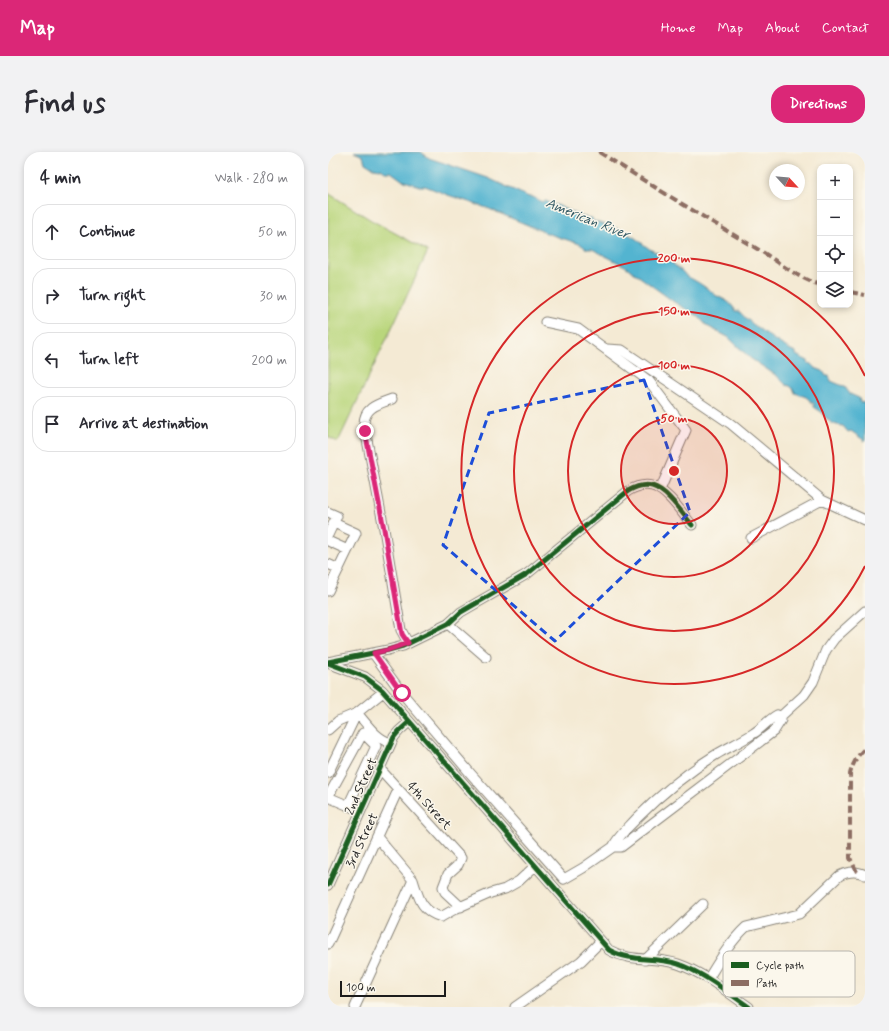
<!DOCTYPE html>
<html lang="en">
<head>
<meta charset="utf-8">
<style>
	:root { --surface:#fff; --page:#f2f2f3; --text:#2b2b33; --muted:#7c7c81; --line:#e1e1e2; --accent:#db2777 }
	body { margin:0; font-family:Mynerve,sans-serif; background:var(--page); color:var(--text) }
	.controls { position:absolute; right:12px; top:12px; display:grid; overflow:hidden; border-radius:8px; box-shadow:0 2px 6px #0003 }
	.controls button { width:36px; height:36px; display:grid; place-items:center; padding:0; border:0; border-bottom:1px solid var(--line); background:var(--surface); color:var(--text); font:20px sans-serif }
	.compass { position:absolute; left:441px; top:12px; width:36px; height:36px; border-radius:50%; background:var(--surface); box-shadow:0 2px 6px #0003; rotate:116deg }
	.scale { position:absolute; left:12px; bottom:10px; width:106px; box-sizing:border-box; padding-left:4px; border:2px solid #1c1c1c; border-top:0; font-size:11px; line-height:14px; white-space:nowrap; color:#1c1c1c; -webkit-text-stroke:3px #fbf7ec; paint-order:stroke }
	.stop { position:absolute; width:12px; height:12px; margin:-9px; border:3px solid #db2777; border-radius:50%; background:#fff }
	.stop.end { background:#db2777; border-color:#fff; box-shadow:0 1px 4px #0008 }
	.list { margin:0; padding:0; list-style:none }
	h2 { display:flex; justify-content:space-between; align-items:center; height:52px; margin:0; padding:0 16px; font-size:17px }
	h2 small { font-size:13px; font-weight:400; color:var(--muted) }
	.list li { display:grid; grid-template-columns:26px 1fr auto; gap:12px; align-items:center; box-sizing:border-box; height:56px; margin:0 8px 8px; padding:0 8px; border:1px solid var(--line); border-radius:16px }
	.list b { display:block; font-size:15px; white-space:nowrap }
	.list em { font-size:13px; font-style:normal; color:var(--muted) }
	.icon { flex:none; width:22px; height:22px; fill:none; stroke:currentColor; stroke-width:2; stroke-linecap:round; stroke-linejoin:round }
	.map { position:relative; flex:none; width:537px; height:855px; overflow:hidden; border-radius:16px }
	header { display:flex; align-items:center; gap:24px; box-sizing:border-box; height:56px; padding:0 20px; background:var(--accent); color:#fff }
	header strong { font-size:19px }
	nav { display:flex; gap:22px; margin-inline-start:auto; font-size:14px }
	.intro { display:flex; align-items:center; justify-content:space-between; box-sizing:border-box; height:96px; padding:0 24px }
	h1 { margin:0; font-size:28px }
	.button { padding:10px 18px; border-radius:16px; background:var(--accent); color:#fff; font-size:14px; font-weight:700 }
	main { display:flex; gap:24px; padding:0 24px }
	aside { flex:1; background:var(--surface); border-radius:16px; box-shadow:0 2px 6px #0003 }
	.map>svg:first-child { display:block }
	.green { fill:#b9d67c; stroke:#6a794c }
	.water { fill:#52b4d0; stroke:#376876 }
	.lines { fill:none; stroke-linecap:round; stroke-linejoin:round }
	.minor-casing { stroke:#888378; stroke-width:11 }
	.minor { stroke:#fff; stroke-width:9 }
	.quiet { stroke:#8d6e63; stroke-width:4; stroke-dasharray:8 4; stroke-linecap:butt }
	.cycleway-casing { stroke:#fbf7ec; stroke-width:8 }
	.cycleway { stroke:#1b5e20; stroke-width:5 }
	.route { stroke:#db2777; stroke-width:5 }
	.marked { fill:none; stroke:#1d4ed8; stroke-width:3; stroke-dasharray:8 5; stroke-linejoin:round }
	.ring { fill:none; stroke:#d62828; stroke-width:2 }
	.labels { text-anchor:middle; stroke-width:3; stroke-linejoin:round; paint-order:stroke }
	.street-label { font-size:13px; fill:#1c1c1c; stroke:#fbf7ec }
	.water-label { font-size:14px; font-style:italic; fill:#325964; stroke:#fbf7ec }
	.key { fill:#fbf7ec; stroke:#b8b5ae; stroke-width:1 }
	.key-label { font-size:11px; fill:#1c1c1c }
	.centre { fill:#d62828; stroke:#fbf7ec; stroke-width:2 }
	.ring-label { font-size:12px; text-anchor:middle; font-weight:bold; fill:#d62828; stroke:#fbf7ec; stroke-width:3; stroke-linejoin:round; paint-order:stroke }
</style>
</head>
<body>
<header>
<strong>Map</strong>
<nav><a>Home</a><a>Map</a><a>About</a><a>Contact</a></nav>
</header>
<div class="intro"><h1>Find us</h1><a class="button">Directions</a></div>
<main>
<aside>
<h2>4 min<small>Walk · 280 m</small></h2>
<ul class="list">
<li><svg class="icon" aria-label="ahead" viewBox="0 0 24 24"><path d="M12 20V5M6 11l6-6 6 6"/></svg><div><b>Continue</b></div><em>50 m</em></li>
<li><svg class="icon" aria-label="right" viewBox="0 0 24 24"><path d="M7 20v-9h11M14 6l5 5-5 5"/></svg><div><b>Turn right</b></div><em>30 m</em></li>
<li><svg class="icon" aria-label="left" viewBox="0 0 24 24"><path d="M17 20v-9H6M10 6l-5 5 5 5"/></svg><div><b>Turn left</b></div><em>200 m</em></li>
<li><svg class="icon" aria-label="arrive" viewBox="0 0 24 24"><path d="M6 21V4h12l-3 4 3 4H6"/></svg><div><b>Arrive at destination</b></div></li>
</ul>
</aside>
<div class="map">
<svg width="537" height="855" viewBox="0 0 537 855">
	<rect width="100%" height="100%" fill="#fbf7ec"/>
	<filter id="ink" filterUnits="userSpaceOnUse"><feTurbulence type="fractalNoise" baseFrequency=".025" numOctaves="2"/><feDisplacementMap in="SourceGraphic" scale="8" xChannelSelector="R" yChannelSelector="G"/><feConvolveMatrix kernelMatrix="1 2 1 2 8 2 1 2 1" color-interpolation-filters="sRGB"/></filter>
	<filter id="wash" filterUnits="userSpaceOnUse"><feTurbulence type="fractalNoise" baseFrequency=".012" numOctaves="4" result="noise"/><feDisplacementMap in="SourceGraphic" scale="16" xChannelSelector="R" yChannelSelector="G"/><feGaussianBlur stdDeviation="0.9" result="paint"/><feColorMatrix in="noise" values="0 0 0 0 0 0 0 0 0 0 0 0 0 0 0 0 0 1.4 0 .05"/><feComposite in="paint" operator="in"/></filter>
	<g filter="url(#wash)">
		<rect width="100%" height="100%" fill="#f4ead4"/>
		<path class="green" d="M0,41L43,68L100,99L10,290L0,285Z"/>
		<path class="water" d="M26,0H93L101,6L160,26L201,45H205L214,50L218,49L226,53H229L255,65L264,66L265,69L291,77L307,86L323,98L330,101L339,108L343,110L355,120L358,124C367,128 376,134 384,140C388,145 395,146 400,150C402,151 406,156 408,159H411C417,168 457,197 468,200V203L480,209V211L483,212L487,216L495,219L498,224H501L503,229L517,235L522,242L531,246L532,250L537,251V289L523,279L520,280L515,274C502,272 504,271 495,263V261L486,255V252L478,245L467,241L466,238L462,234L458,233L449,224L422,206L400,185L379,174L370,164L346,150L297,114L264,97H259L252,92L221,82L159,56L120,43L97,34H91L74,28L63,20H57L53,17L45,16L37,11L35,4Z"/>
	</g>
	<g filter="url(#ink)">
		<g class="lines">
			<g class="minor-casing">
				<path id="minor" d="M217,170L250,177L321,229L358,278L332,338
					M279,197L294,198L403,272L494,348L537,368
					M64,247C51,252 36,255 36,272L56,377L73,478L80,491
					M0,360L9,364L0,383
					M423,386L494,348
					M0,389L20,398
					M0,412L11,417
					M0,439L28,381L6,371
					M120,472L158,505
					M45,501L74,541L143,622L236,727L255,716L285,695C290,684 300,676 308,667C332,643 360,620 389,602C401,595 414,589 426,581C434,576 440,568 449,563L453,568L446,579L293,695H285
					M0,510L60,498L75,494L120,472L133,460L199,422L300,339C307,335 316,332 324,334C339,338 354,361 364,373
					M0,511L37,525L54,538L281,798C304,811 327,804 350,812C376,821 399,840 421,855
					M29,561C40,573 48,587 63,591
					M452,565L476,543L485,530L498,498L506,487L537,459
					M0,578L10,569L29,561
					M52,617L133,706L130,713L120,722L115,735L117,740L133,755
					M0,621L29,561L55,540
					M20,654L48,594L35,581L0,645L33,659
					M85,728C91,746 93,759 113,765L127,757L163,741L177,737L191,729L207,714
					M0,733L66,585L71,579L81,570
					M0,792L70,638
					M317,808L375,752
					M380,827C391,809 402,790 418,775L471,762L511,724C519,720 528,718 537,723
					M27,855L85,728L49,685
					M187,855L253,809L273,789"/>
			</g>
			<use href="#minor" class="minor"/>
			<path class="quiet" d="M271,0C324,34 377,66 431,98C451,110 469,126 492,133
				M522,140L537,143
				M529,720L522,706V622C525,611 529,604 537,596"/>
			<g class="cycleway-casing">
				<path id="cycleway" d="M0,510L60,498L75,494L120,472L133,460L199,422L300,339C307,335 316,332 324,334C339,338 354,361 364,373
					M0,511L37,525L54,538L281,798C304,811 327,804 350,812C376,821 399,840 421,855
					M0,733L66,585L71,579L81,570"/>
			</g>
			<use href="#cycleway" class="cycleway"/>
		</g>
	</g>
	<g class="lines" filter="url(#ink)">
		<path class="route" d="M37,279L56,377L74,482L80,491L60,498L46,501L74,541"/>
	</g>
	<path class="marked" d="M316,228L362,360L227,489L115,393L161,261Z"/>
	<circle cx="346" cy="319" r="53" fill="#d62828" fill-opacity=".12"/>
	<g class="ring">
		<circle cx="346" cy="319" r="53"/>
		<circle cx="346" cy="319" r="106"/>
		<circle cx="346" cy="319" r="160"/>
		<path d="M537 414A213 213 0 1 1 537 224"/>
	</g>
	<g class="labels">
		<g class="street-label">
			<text transform="translate(32 634) rotate(-66)" y="5">2nd Street</text>
			<text transform="translate(102 653) rotate(48)" y="5">4th Street</text>
			<text transform="translate(33 688) rotate(-65)" y="5">3rd Street</text>
		</g>
		<g class="water-label">
			<text transform="translate(260 66) rotate(22)" y="5">American River</text>
		</g>
	</g>
	<rect x="395" y="799" width="132" height="46" rx="6" class="key"/>
	<rect x="403" y="810" width="18" height="6" fill="#1b5e20"/>
	<rect x="403" y="828" width="18" height="6" fill="#8d6e63"/>
	<g class="key-label">
		<text x="428" y="817">Cycle path</text>
		<text x="428" y="835">Path</text>
	</g>
	<circle cx="346" cy="319" r="6" class="centre"/>
	<g class="ring-label">
		<text x="346" y="110">200 m</text>
		<text x="346" y="163">150 m</text>
		<text x="346" y="217">100 m</text>
		<text x="346" y="270">50 m</text>
	</g>
</svg>
<div class="controls">
<button>+</button>
<button>−</button>
<button><svg class="icon" aria-label="locate" viewBox="0 0 24 24"><circle cx="12" cy="12" r="6"/><path d="M12 2v4M12 18v4M2 12h4M18 12h4"/></svg></button>
<button><svg class="icon" aria-label="layers" viewBox="0 0 24 24"><path d="M12 4l9 5-9 5-9-5zM3 14l9 5 9-5"/></svg></button>
</div>
<svg class="compass" viewBox="-18 -18 36 36"><path d="M0-13l5 13h-10z" fill="#e53935"/><path d="M0 13l5-13h-10z" fill="#7c7c81"/></svg>
<div class="scale">100 m</div>
<div class="stop" style="left:74px;top:541px"></div>
<div class="stop end" style="left:37px;top:279px"></div>
</div>
</main>
</body>
</html>
